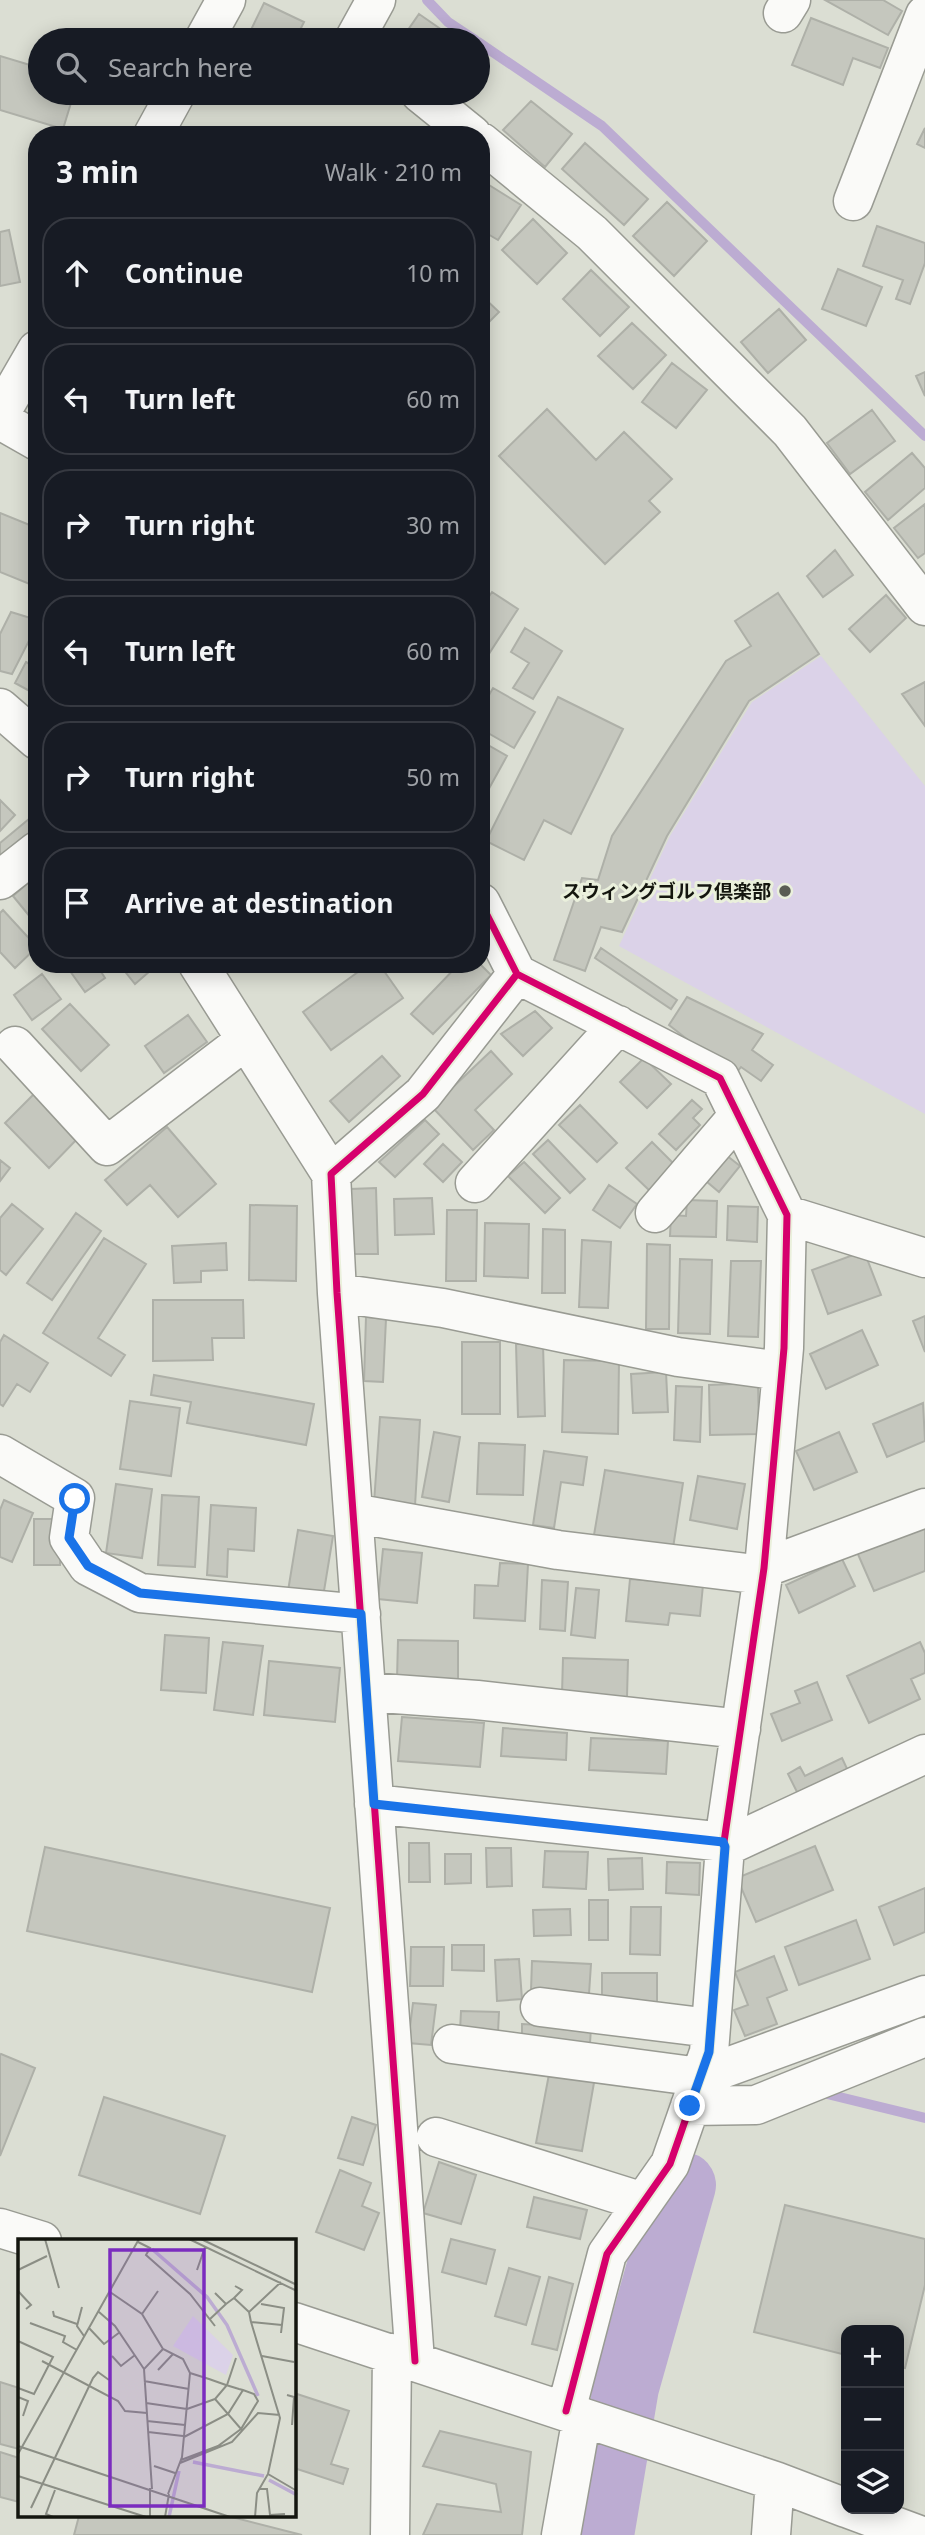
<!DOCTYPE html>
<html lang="en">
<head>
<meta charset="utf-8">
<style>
	:root { --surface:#171b24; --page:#242831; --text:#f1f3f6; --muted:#9ea1a6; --line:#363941 }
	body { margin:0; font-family:"Noto Sans","Noto Sans JP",sans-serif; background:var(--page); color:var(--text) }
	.controls { position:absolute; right:21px; bottom:21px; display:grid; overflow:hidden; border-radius:14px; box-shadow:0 4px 18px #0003 }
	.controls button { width:63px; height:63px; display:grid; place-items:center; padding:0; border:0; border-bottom:2px solid var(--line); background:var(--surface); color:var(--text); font:35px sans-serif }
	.stop { position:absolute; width:21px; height:21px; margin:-16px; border:5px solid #1a73e8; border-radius:50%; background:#fff }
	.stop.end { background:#1a73e8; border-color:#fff; box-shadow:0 2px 7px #0008 }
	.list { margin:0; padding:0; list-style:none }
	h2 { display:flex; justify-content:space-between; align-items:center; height:91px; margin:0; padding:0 28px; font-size:30px }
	h2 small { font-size:23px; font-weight:400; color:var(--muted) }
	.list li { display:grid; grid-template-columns:46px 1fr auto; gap:21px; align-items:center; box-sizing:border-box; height:112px; margin:0 14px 14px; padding:0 14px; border:2px solid var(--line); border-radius:28px }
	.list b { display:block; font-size:26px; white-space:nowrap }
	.list em { font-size:23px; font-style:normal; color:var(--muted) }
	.icon { flex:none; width:38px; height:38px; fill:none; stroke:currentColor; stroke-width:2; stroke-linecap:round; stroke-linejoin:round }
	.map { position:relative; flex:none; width:925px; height:2535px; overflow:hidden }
	.search { position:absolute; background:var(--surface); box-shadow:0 4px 18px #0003; left:28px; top:28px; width:462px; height:77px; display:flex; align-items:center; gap:18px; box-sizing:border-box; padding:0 24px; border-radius:38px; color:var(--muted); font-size:26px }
	.panel { position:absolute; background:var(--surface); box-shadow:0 4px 18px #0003; left:28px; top:126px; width:462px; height:847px; border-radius:28px }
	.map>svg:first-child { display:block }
	.green { fill:#dbd2e8 }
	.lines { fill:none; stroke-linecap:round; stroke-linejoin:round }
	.stream { stroke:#bcacd2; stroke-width:10 }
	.river { stroke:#bcacd2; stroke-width:66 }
	.building { fill:#c5c7be; stroke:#aeb0a8; stroke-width:2 }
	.minor-casing { stroke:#999b93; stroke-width:41 }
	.minor { stroke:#fafaf8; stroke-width:38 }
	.cycleway-casing { stroke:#eaf0dc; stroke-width:11 }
	.cycleway { stroke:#d6006c; stroke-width:7 }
	.route { stroke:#1a73e8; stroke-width:9 }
	.poi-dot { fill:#5a5c54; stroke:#eaf0dc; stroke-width:2.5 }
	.labels { text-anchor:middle; stroke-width:6; stroke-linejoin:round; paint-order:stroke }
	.poi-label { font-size:19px; font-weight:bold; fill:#14160f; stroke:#eaf0dc; text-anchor:end }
	.inset-river { fill:none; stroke:#bcacd2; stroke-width:3.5 }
	.inset-road { fill:none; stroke:#8b8e85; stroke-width:2 }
	.view { fill:#7b2cbf; fill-opacity:0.15; stroke:#7b2cbf; stroke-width:3.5 }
	.inset-edge { fill:none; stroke:#14160f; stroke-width:3.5 }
</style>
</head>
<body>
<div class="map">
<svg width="925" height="2535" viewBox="0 0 925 2535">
	<rect width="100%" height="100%" fill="#dbded3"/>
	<path class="green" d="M821,656L925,786V1114L619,946L670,836L752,702Z"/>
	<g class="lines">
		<path class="stream" d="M427,0L448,22L475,40
			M478,42L602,126L925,436
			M823,2093L925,2118"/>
		<path class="river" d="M601,2535L626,2387L683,2185"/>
	</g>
	<path class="building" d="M825,0H883L902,11L888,35Z
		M264,3L304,22L295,40H246Z
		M419,14L455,39V40H401Z
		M811,18L888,48L880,68L853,58L843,85L792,65Z
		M0,56L40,68V93H74L63,129L0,110Z
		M531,101L572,134L545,167L503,130Z
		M925,128V148L917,144Z
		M585,143L648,199L624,225L562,169Z
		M481,180L521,205L498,240L481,230Z
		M667,202L707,241L674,276L633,236Z
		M533,219L567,253L537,284L502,250Z
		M877,226L925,243V263L910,304L896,299L903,280L863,266Z
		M9,230L20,282L0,286V232Z
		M838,269L882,287L866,326L822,309Z
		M591,270L629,307L600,336L563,299Z
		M481,295L499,312L481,330Z
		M779,309L806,340L768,373L741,342Z
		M632,323L666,355L633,389L598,356Z
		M672,363L707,390L676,428L642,402Z
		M925,372V396L916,376Z
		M547,409L596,460L624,432L672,479L649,501L660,512L605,564L499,456Z
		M872,410L895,441L850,474L827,443Z
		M912,453L925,468V488L888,520L865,492Z
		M925,504V553L918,558L894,528Z
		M0,513L37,528V548L34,556L37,557V587L0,572Z
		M835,550L853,575L823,597L807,576Z
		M492,592L518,609L481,666V608Z
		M778,593L819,654L749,701L667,836L622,932L601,927L585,971L554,960L582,878L598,880L612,836L726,661L751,646L735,621Z
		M886,595L906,618L870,652L849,629Z
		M11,612L37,620V625L12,674L0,671V634Z
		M525,628L562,651L533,699L513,688L529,663L511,652Z
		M26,662L37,668V695L15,683Z
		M925,682V726L902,694Z
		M493,688L535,712L514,748L481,729V709Z
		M558,697L623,729L571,834L544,820L524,860L486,841Z
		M481,741L507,756L481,803Z
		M0,800L15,815L0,831Z
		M35,814L37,840L0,859V843Z
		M37,875V913L31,918L13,896Z
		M3,910L37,947L15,968L0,952V913Z
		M601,948L677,1000L671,1009L595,958Z
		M65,964H96L105,978L85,992Z
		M119,964H158L135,984Z
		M369,964H379L403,998L331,1050L303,1012Z
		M459,964H480L491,975L433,1034L411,1014Z
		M42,974L61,999L32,1020L14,995Z
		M687,997L763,1034L752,1050L773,1065L761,1081L741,1067L734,1076L669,1025Z
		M70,1004L109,1045L81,1071L42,1029Z
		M535,1011L552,1028L523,1056L501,1034Z
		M188,1015L207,1042L164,1073L145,1046Z
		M491,1051L512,1074L475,1110L494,1130L473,1150L432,1107Z
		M382,1056L400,1076L349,1122L330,1101Z
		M644,1058L671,1084L647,1108L620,1082Z
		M36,1092L80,1136L49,1168L5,1123Z
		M692,1100L702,1109L693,1118L700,1125L676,1150L659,1134Z
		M580,1105L617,1143L597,1162L559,1125Z
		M425,1120L439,1134L395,1177L379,1162Z
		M167,1127L216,1184L178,1217L150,1185L127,1205L105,1180Z
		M548,1140L585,1179L570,1193L533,1154Z
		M652,1142L676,1166L651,1192L626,1168Z
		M443,1144L462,1162L443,1182L424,1164Z
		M726,1155L740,1166L719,1192L706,1181Z
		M0,1160L10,1168L0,1181Z
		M524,1162L560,1198L545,1213L508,1176Z
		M609,1185L637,1204L620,1228L593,1210Z
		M376,1188L378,1254H351L350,1189Z
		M432,1198L434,1234L395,1235L394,1199Z
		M687,1200L717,1201L716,1237L670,1236L671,1215L686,1216Z
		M12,1204L43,1229L6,1275L0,1270V1218Z
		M250,1205L297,1206L296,1281L249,1280Z
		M728,1206L758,1207L757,1242L727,1240Z
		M447,1210H477L476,1281H446Z
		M76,1213L101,1231L52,1300L27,1283Z
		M485,1223L529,1224L528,1278L484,1276Z
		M543,1229L565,1230V1293H542Z
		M104,1238L146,1264L98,1338L125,1355L111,1376L43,1333Z
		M582,1240L611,1242L608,1308L579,1307Z
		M226,1243L227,1270L201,1271V1282L174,1283L172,1246Z
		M647,1244L670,1245L669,1329H646Z
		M864,1251L881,1295L828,1314L812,1270Z
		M680,1259L712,1260L710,1334L678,1333Z
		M731,1261H761L758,1337L728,1336Z
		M153,1300H243L244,1338H212L213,1360L153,1361Z
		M925,1316V1352L913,1321Z
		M366,1317L386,1319L383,1382L364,1381Z
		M862,1330L878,1365L826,1389L810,1354Z
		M4,1335L48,1363L30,1392L17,1384L3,1406L0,1404V1342Z
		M462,1342H500V1414H462Z
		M516,1344H543L545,1416L518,1417Z
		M564,1360L619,1361L618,1434L562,1432Z
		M666,1372L668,1412L633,1413L631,1374Z
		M154,1375L314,1404L306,1445L187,1423L191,1402L151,1395Z
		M758,1383L759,1434L710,1435L709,1385Z
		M676,1386L702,1387L700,1442L674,1440Z
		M130,1401L180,1408L171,1476L120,1469Z
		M923,1403L925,1441L887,1457L873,1424Z
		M380,1417L420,1420L415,1506L374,1503Z
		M434,1432L460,1437L449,1502L422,1497Z
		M839,1432L857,1472L814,1490L796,1451Z
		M479,1443L525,1445L523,1495L477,1494Z
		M544,1451L587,1457L583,1485L561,1482L554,1528L533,1525Z
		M605,1470L683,1483L673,1548L594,1535Z
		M698,1476L745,1484L737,1529L690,1520Z
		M116,1484L152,1489L142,1558L106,1553Z
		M162,1495L199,1497L195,1567L158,1565Z
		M4,1500L33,1513L12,1562L0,1557V1510Z
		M211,1505L256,1508L254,1551L228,1549L227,1577L207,1575Z
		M34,1519H60V1565H34Z
		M925,1527V1571L874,1591L857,1552Z
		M298,1530L333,1536L323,1597L288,1591Z
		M383,1549L422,1553L417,1603L378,1599Z
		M842,1559L855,1586L799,1613L786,1585Z
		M500,1563L528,1564L525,1621L474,1618L475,1585L498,1586Z
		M630,1579L703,1585L700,1616L670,1613L668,1625L626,1621Z
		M542,1580L568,1582L565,1631L540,1629Z
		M576,1588L599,1590L595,1638L571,1635Z
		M165,1635L209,1638L206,1693L161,1690Z
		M398,1640L458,1641V1679H397Z
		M223,1642L263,1646L253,1715L214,1710Z
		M920,1642L925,1653V1673L911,1679L920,1699L869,1723L847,1676Z
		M563,1658L628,1660L627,1697L562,1694Z
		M269,1661L340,1668L335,1722L264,1715Z
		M817,1682L832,1720L782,1741L771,1714L800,1703L795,1691Z
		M402,1717L484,1723L480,1767L398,1761Z
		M503,1728L567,1733L566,1760L501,1756Z
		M591,1738L668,1741L666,1774L589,1770Z
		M842,1758L849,1773L800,1798L788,1774L800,1767L805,1776Z
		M409,1843H429L430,1882H409Z
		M815,1846L833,1890L756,1922L737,1878Z
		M45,1847L330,1908L312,1992L27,1931Z
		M486,1848H511L512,1886L487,1887Z
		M545,1851L588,1852L586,1889L543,1887Z
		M445,1854H471V1883L445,1884Z
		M642,1858L643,1889L609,1890L608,1859Z
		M667,1862L700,1863L699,1895L666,1893Z
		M925,1888V1932L894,1945L879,1907Z
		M589,1900H608V1940H589Z
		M631,1907H661L660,1955L630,1954Z
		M570,1909L571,1935L534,1936L533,1910Z
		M856,1920L870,1959L799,1985L785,1947Z
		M452,1945H484V1971L452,1970Z
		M411,1947H444L443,1986H410Z
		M774,1956L787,1990L767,1998L777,2024L745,2036L734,2010L748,2005L735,1972Z
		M519,1959L522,1999L497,2001L495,1960Z
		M532,1961L591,1964L589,1994L531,1991Z
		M602,1973H657V2003H602Z
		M413,2003L436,2005L431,2045L408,2043Z
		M461,2011L499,2012L498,2032L460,2031Z
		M522,2024L591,2028L590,2043L522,2040Z
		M1,2054L35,2068L0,2156V2055Z
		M550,2069L595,2077L582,2151L536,2143Z
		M104,2097L225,2136L200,2214L79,2175Z
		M352,2117L376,2125L363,2165L338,2158Z
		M439,2162L476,2175L461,2224L423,2213Z
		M340,2170L371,2183L362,2206L379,2213L364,2250L316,2232Z
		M534,2197L587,2210L580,2239L527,2227Z
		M785,2205L925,2239V2285L905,2368L899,2367V2330H846V2355L754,2332Z
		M451,2239L495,2250L486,2284L442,2272Z
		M509,2268L540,2277L526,2325L495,2316Z
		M549,2277L573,2284L557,2350L532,2344Z
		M0,2382L19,2388V2449L0,2444Z
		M294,2393L349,2411L331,2464L348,2469L343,2484L294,2468Z
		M440,2431L531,2452L522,2535H423L437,2504L501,2512L496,2484L423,2466Z
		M0,2452L19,2458V2502L0,2497Z
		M79,2516H228L302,2535H74Z"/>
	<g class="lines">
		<g class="minor-casing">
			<path id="minor" d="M783,13L791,0
				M204,40L226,0
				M354,40L376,0
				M420,93L472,135
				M153,135L176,93
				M481,142L592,233L790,431L925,606
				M853,201L925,15
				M0,414L37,350
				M0,420L37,441
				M0,708L37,740
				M0,880L37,851
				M481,903L517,974L720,1078L787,1215L784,1348L764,1568L724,1842L725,1847L709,2052L670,2164L607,2254L566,2411
				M198,964L331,1174
				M15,1046L107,1146L246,1040
				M475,1183L618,1025
				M655,1213L738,1116
				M787,1215L925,1258
				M337,1293L443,1308L678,1357L782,1371
				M0,1454L75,1498L69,1538L88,1566L140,1593L361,1614
				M353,1513L558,1550L762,1575
				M764,1568L925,1508
				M367,1692L477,1700L741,1729
				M374,1804L724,1842
				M725,1847L925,1754
				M540,2007L710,2028
				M452,2044L700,2077L925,1995
				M690,2106L756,2105L925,2037
				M436,2137L643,2202
				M0,2228L42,2241
				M294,2322L775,2481L846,2508
				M415,2361L337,1293L331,1174L423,1094L517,974
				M849,2509L919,2535
				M390,2535L392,2353
				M561,2535L582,2417
				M771,2535L775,2481"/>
		</g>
		<use href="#minor" class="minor"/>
		<g class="cycleway-casing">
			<path id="cycleway" d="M481,903L517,974L720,1078L787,1215L784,1348L764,1568L724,1842L725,1847L709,2052L670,2164L607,2254L566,2411
				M415,2361L337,1293L331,1174L423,1094L517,974"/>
		</g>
		<use href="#cycleway" class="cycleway"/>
	</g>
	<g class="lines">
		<path class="route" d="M75,1499L69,1538L88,1566L140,1593L361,1614L374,1804L723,1842L725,1847L709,2052L690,2106"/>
	</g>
	<circle class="poi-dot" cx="785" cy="891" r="7"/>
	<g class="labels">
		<g class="poi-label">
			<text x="771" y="898">スウィングゴルフ倶楽部</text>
		</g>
	</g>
	<g transform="translate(18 2239)">
		<rect width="278" height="278" fill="#dbded3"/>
		<path d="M175,77L215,116L208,136L155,107Z" fill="#dbd2e8"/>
		<path class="inset-river" d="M134,10L189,58L209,86L240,157M175,223L246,237M251,241L279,256M151,278L161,232"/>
		<path class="inset-road" d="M27,0L41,49M171,0L279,52M183,0L279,46M120,3L132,9L128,16L172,55L197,87M0,31L29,17M179,31L187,8M217,47L224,51L216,59L231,73M0,52L13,66L8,70M92,53L124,75L145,110L165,120L172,134L164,218L150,255M197,54L208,65L216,59M243,65L266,69L263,94M64,68L59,87L66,97M35,72L36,77L59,85M81,73L97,87L126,130M124,75L140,52M192,80L208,65M233,83L231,73L263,43M12,84L47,97L45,103L59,111M71,89L86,105L102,93M0,102L35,118L16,155L0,149M94,117L103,127L117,116M244,117L276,123M24,122L100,162L107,172L129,174M140,131L155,115M172,134L191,140L208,146L221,150L225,151L236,155L240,162L223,190L210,175L225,151M126,142L171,150M269,156L276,158L274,186M0,158L10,162L5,177M128,164L169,170M169,170L197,160M129,182L167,186M130,193L165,197M166,198L210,175L197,160L209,146L218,119M0,207L212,278M0,215L121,0M163,221L200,207L223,190M162,224L214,203L240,174L262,176M136,227L157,234M250,235L279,252M0,237L128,278M134,250L126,130L145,110M242,250H249L252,276L267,275M13,269L75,139L80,133L91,141M35,278L28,275L37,251M132,278V249M147,278L151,255M237,278L239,254L250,235L262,179L233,83L264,86"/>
		<path class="view" d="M92,11H186V267H92Z"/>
		<rect width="278" height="278" class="inset-edge"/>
	</g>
</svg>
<div class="controls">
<button>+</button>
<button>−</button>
<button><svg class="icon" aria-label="layers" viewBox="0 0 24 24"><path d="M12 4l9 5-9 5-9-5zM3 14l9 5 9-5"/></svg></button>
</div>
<div class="stop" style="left:75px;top:1499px"></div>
<div class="stop end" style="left:690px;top:2106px"></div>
<div class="search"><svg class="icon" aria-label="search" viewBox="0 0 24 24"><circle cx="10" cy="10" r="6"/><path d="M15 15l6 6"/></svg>Search here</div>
<section class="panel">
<h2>3 min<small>Walk · 210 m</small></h2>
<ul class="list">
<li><svg class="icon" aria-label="ahead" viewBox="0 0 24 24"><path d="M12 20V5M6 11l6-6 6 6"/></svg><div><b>Continue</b></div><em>10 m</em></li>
<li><svg class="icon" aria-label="left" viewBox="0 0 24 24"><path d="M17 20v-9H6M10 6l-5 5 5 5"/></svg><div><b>Turn left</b></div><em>60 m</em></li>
<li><svg class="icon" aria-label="right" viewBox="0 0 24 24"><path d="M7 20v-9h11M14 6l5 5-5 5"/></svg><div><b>Turn right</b></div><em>30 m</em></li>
<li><svg class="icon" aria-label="left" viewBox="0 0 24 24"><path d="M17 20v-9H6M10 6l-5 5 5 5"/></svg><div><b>Turn left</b></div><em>60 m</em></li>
<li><svg class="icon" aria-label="right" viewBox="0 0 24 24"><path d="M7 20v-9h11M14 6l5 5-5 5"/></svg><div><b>Turn right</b></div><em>50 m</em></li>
<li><svg class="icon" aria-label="arrive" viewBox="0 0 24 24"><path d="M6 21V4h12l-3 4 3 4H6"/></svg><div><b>Arrive at destination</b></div></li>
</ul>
</section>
</div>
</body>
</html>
